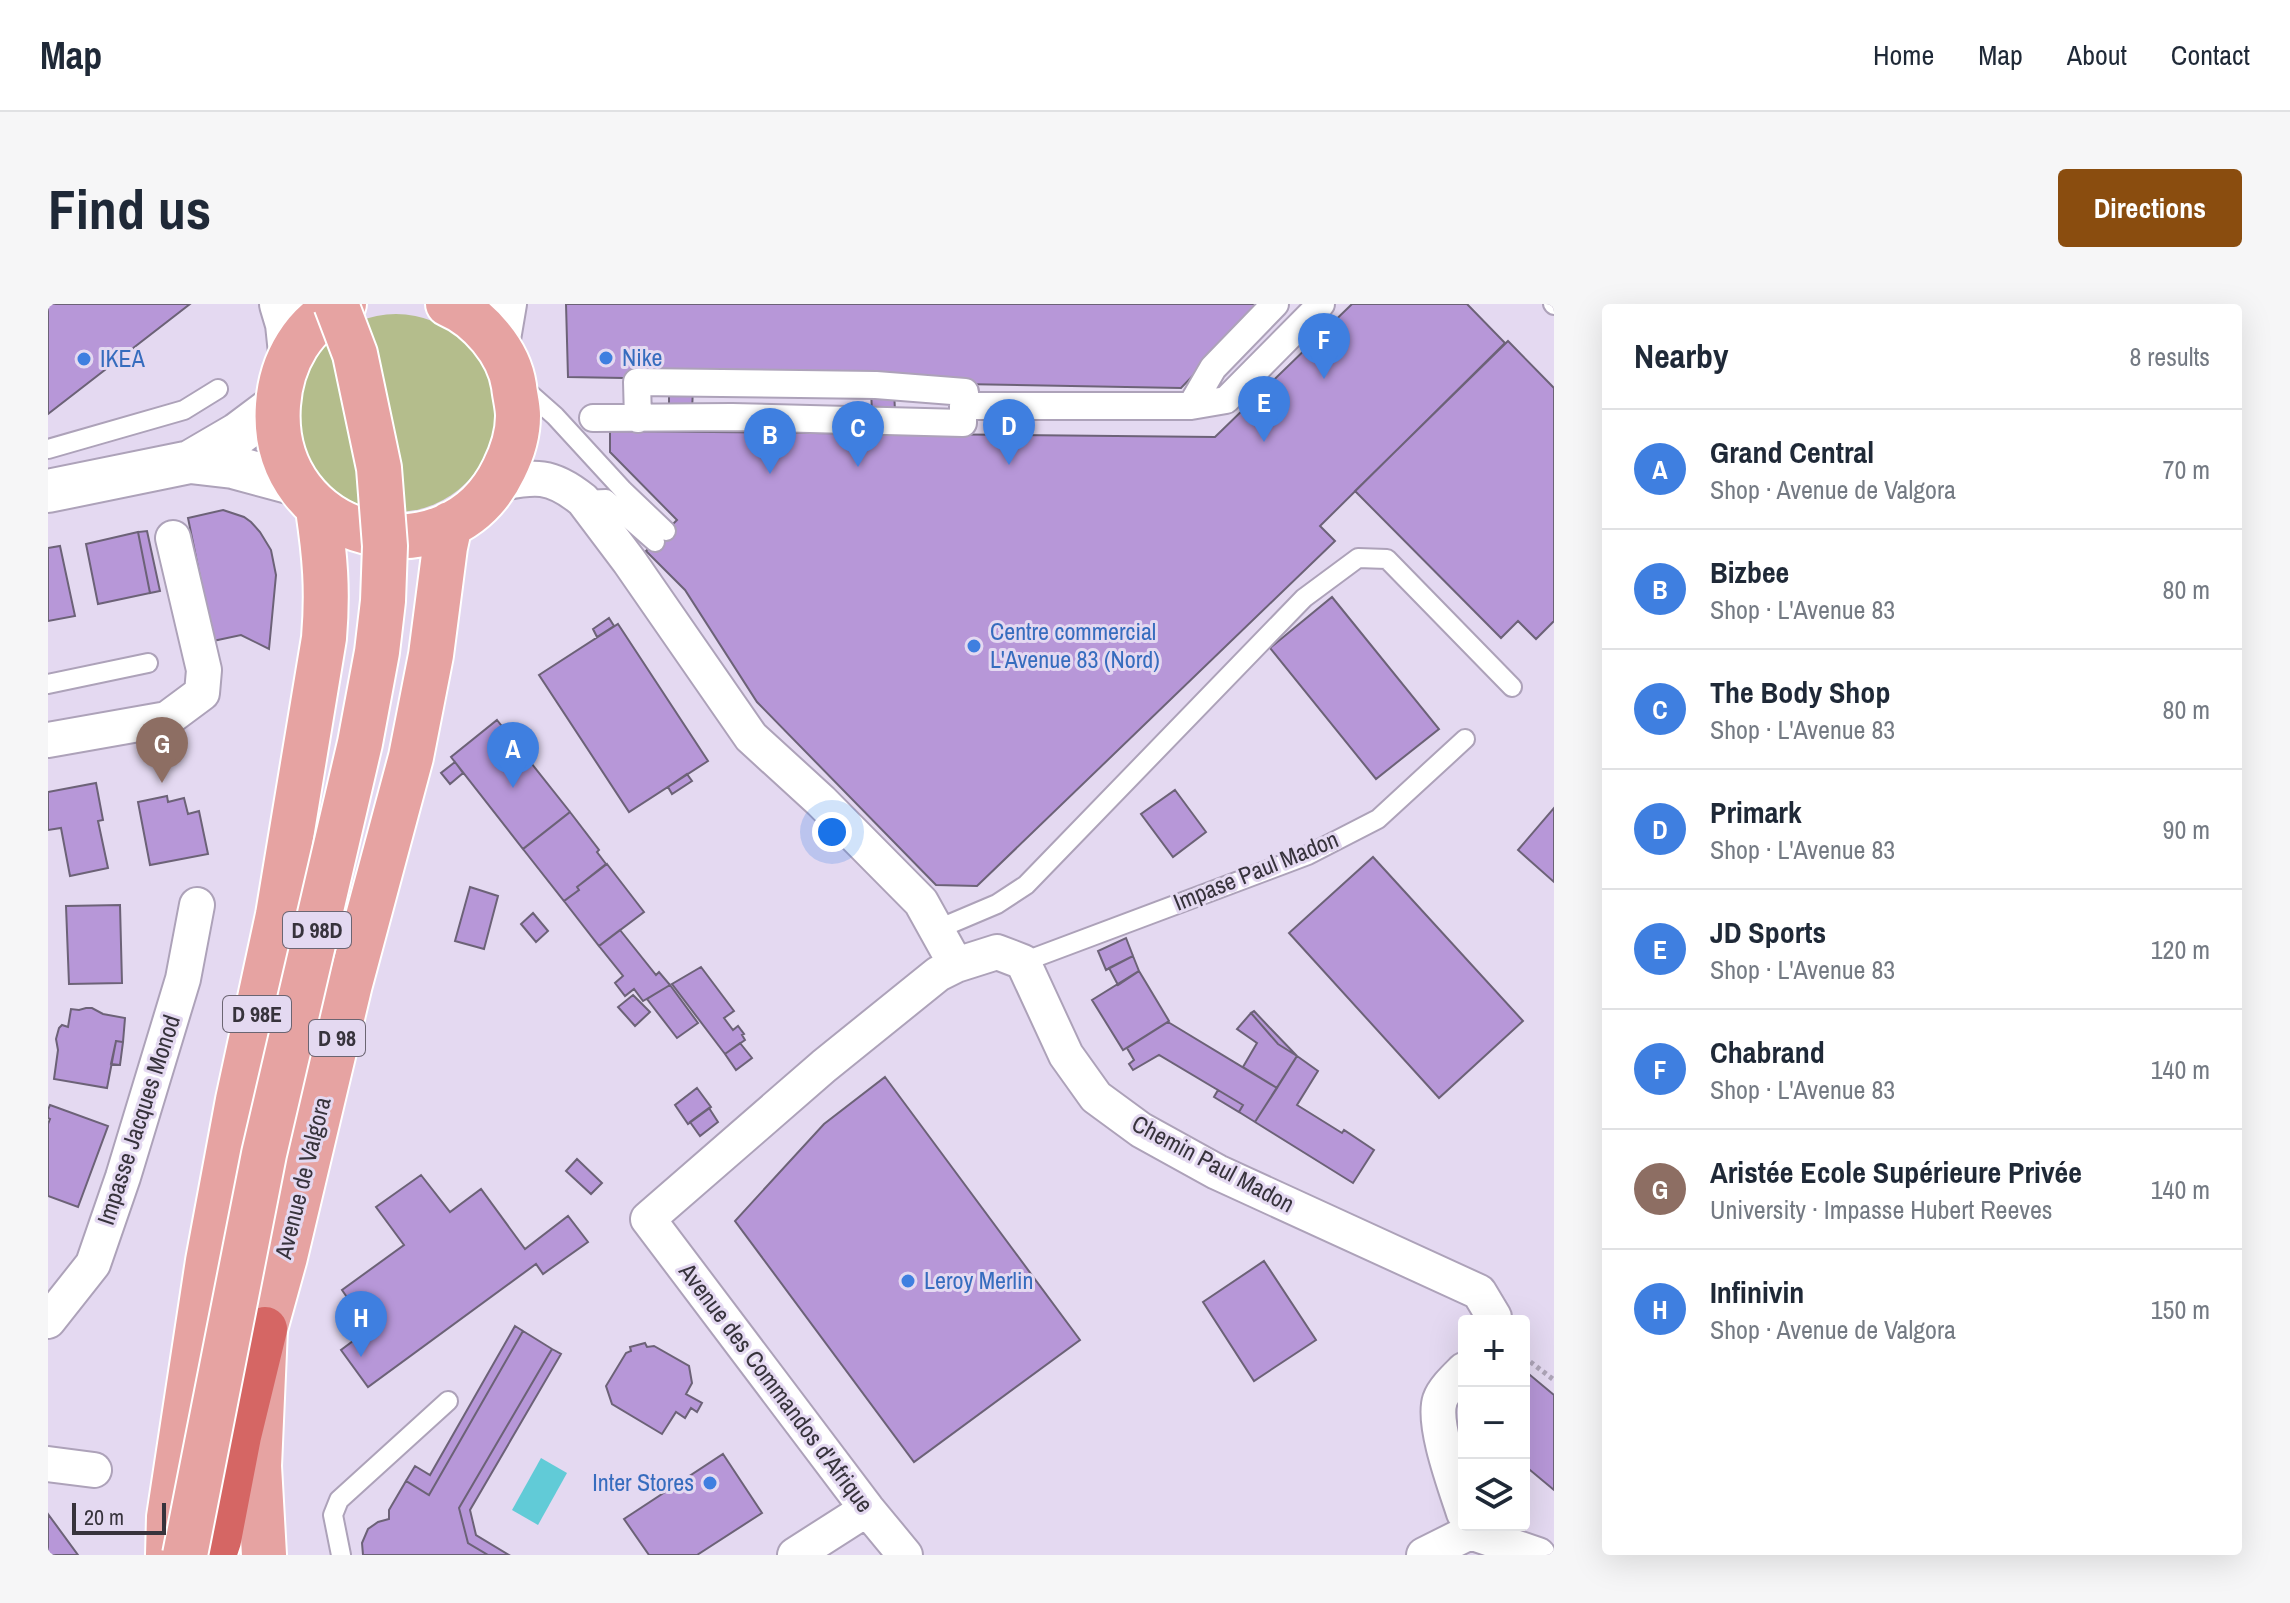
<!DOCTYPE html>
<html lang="en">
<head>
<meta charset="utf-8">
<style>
	:root { --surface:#fff; --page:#f6f6f7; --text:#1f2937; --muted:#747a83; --line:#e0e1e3; --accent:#8a4d0f }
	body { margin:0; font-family:"Archivo Narrow",sans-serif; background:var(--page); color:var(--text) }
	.controls { position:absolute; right:24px; bottom:24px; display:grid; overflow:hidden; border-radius:8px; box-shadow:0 8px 32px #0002 }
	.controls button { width:72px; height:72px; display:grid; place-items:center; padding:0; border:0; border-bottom:2px solid var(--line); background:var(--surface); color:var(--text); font:40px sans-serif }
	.scale { position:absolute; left:24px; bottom:20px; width:94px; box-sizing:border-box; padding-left:8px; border:4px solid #37333c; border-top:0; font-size:22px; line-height:28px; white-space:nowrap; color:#37333c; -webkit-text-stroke:6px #e4d9f1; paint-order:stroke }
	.you { position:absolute; left:784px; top:528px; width:28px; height:28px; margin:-20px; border:6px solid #fff; border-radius:50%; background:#1a73e8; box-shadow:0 0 0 12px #1a73e833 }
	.badge { display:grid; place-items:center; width:52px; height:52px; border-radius:50%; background:var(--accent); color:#fff; font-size:26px; font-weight:700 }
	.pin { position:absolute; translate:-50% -66px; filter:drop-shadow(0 2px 4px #0008) }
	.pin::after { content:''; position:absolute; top:42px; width:28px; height:24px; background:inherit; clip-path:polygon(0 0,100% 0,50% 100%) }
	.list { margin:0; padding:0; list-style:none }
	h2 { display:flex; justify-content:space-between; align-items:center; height:104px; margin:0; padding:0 32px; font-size:34px }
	h2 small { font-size:26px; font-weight:400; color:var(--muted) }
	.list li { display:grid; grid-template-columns:52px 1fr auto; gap:24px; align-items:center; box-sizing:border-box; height:120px; padding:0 32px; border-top:2px solid var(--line) }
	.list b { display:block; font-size:30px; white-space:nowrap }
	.list p { margin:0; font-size:26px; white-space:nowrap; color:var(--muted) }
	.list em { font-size:26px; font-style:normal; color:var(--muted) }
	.icon { flex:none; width:44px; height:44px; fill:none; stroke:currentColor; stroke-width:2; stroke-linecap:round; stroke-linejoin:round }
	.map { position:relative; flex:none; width:1506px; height:1251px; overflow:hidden; border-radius:8px }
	header { display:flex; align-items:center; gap:48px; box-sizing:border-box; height:112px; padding:0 40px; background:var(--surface); border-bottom:2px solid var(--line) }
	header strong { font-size:38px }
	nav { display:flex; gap:44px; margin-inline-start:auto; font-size:28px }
	.intro { display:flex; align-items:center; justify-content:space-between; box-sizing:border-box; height:192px; padding:0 48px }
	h1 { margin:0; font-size:56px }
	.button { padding:20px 36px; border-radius:8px; background:var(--accent); color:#fff; font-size:28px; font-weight:700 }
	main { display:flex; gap:48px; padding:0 48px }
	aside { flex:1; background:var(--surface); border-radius:8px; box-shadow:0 8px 32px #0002 }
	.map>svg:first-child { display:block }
	.green { fill:#b4bd8c }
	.water { fill:#61cbd7 }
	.building { fill:#b797d8; stroke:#6c6277; stroke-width:2 }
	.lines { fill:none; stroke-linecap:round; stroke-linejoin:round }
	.service-casing { stroke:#ada2b9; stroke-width:22 }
	.pedestrian-casing { stroke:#ada2b9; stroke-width:30 }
	.minor-casing { stroke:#ada2b9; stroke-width:38 }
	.tertiary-casing { stroke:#ada2b9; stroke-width:46 }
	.secondary-casing { stroke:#ada2b9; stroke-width:48 }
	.primary-casing { stroke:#fff; stroke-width:48 }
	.motorway-casing { stroke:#fff; stroke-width:48 }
	.path { stroke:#aea5b8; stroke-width:5; stroke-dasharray:4 4; stroke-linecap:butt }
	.service { stroke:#fff; stroke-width:18 }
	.pedestrian { stroke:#fff; stroke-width:26 }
	.minor { stroke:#fff; stroke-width:34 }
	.tertiary { stroke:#fff; stroke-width:42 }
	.secondary { stroke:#fff; stroke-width:44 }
	.primary { stroke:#e6a3a2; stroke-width:44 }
	.motorway { stroke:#d56664; stroke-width:44 }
	.primary-bridge-casing { stroke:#fff; stroke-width:48; stroke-linecap:butt }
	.primary-bridge { stroke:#e6a3a2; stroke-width:44 }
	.shop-dot { fill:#3f7fe0; stroke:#e4d9f1; stroke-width:3 }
	.labels { text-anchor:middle; stroke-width:6; stroke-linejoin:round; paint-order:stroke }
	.shield { fill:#e4d9f1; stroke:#6b6572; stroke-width:2 }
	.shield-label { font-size:22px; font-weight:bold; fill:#37333c }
	.shop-label { font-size:24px; fill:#366cbe; stroke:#e4d9f1; text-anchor:start }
	.street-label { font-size:24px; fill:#37333c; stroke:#e4d9f1 }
</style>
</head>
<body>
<header>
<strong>Map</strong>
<nav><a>Home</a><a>Map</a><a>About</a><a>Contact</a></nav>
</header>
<div class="intro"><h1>Find us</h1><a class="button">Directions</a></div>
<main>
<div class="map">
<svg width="1506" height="1251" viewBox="0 0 1506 1251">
	<rect width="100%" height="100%" fill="#e4d9f1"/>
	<path class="green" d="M249 109a99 99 0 1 1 198 0a99 99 0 1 1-198 0Z"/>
	<path class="water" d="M493,1154L519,1169L490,1221L464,1206Z"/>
	<path class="building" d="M0,0H142L0,110Z
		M518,0H1214L1133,84L520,73Z
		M1304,0H1419L1457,39L1272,222L1287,237L929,582L888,581L709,398L637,286L598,247L629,216L562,148V127L1167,133Z
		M1460,37L1506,84V317L1488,335L1470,317L1453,334L1307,187Z
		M621,83H645L644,108L621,107Z
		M846,85L847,108H824L823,86Z
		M175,206L196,213L203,218L212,228L223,246L228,271L221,345L193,331L165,337L140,214Z
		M99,227L112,287L102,289L90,228Z
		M90,228L102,289L50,300L38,240Z
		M12,242L27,312L0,317V244Z
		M1284,293L1391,425L1328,475L1222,344Z
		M561,314L566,322L549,333L545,325Z
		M570,320L660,457L581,508L491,371Z
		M449,416L522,508L475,545L403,453Z
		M407,458L415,469L402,480L393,469Z
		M639,470L644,477L624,490L620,483Z
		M48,479L55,516L50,517L60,564L22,572L13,524L0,526V488Z
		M1127,486L1158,528L1125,553L1093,510Z
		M119,492L120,498L136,494L140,510L151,507L160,550L102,561L90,498Z
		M1506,504V578L1470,546Z
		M522,508L551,546L549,548L558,560L529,583L531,586L516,597L475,545Z
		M1325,553L1475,717L1391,794L1241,629Z
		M559,560L596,608L551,642L516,597L531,586L529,583Z
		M422,583L450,592L436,645L407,637Z
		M72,601L74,679L21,680L18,602Z
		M485,609L500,627L488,638L473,620Z
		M572,626L608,671L611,668L622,681L595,697L586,685L577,692L567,679L575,672L551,642Z
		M1078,634L1085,652L1058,666L1050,647Z
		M1085,652L1091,667L1070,681L1061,664Z
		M653,663L686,707L676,714L685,726L690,722L696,730L694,731L697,736L677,750L624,680Z
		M1091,667L1121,717L1075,746L1044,696Z
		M622,681L650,719L629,734L599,695Z
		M585,691L602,708L587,722L570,703Z
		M38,704H44L55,710L77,714L75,738L68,737L59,784L6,775L10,746L8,735L11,724L14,721L20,723L23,705L31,706Z
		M1206,707L1221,723L1249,752L1230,740L1203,709Z
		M1203,709L1230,740L1249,752L1229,784L1195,763L1209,739L1189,725Z
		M1120,718L1229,784L1207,818L1191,808L1195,801L1111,751L1085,766L1081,760L1086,756L1079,744Z
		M68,737L75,738L72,761L63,760Z
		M692,739L704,754L688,766L677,750Z
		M1249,752L1270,767L1249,801L1294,829L1296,826L1326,846L1305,879L1207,818Z
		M837,773L1032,1036L866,1158L687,917L776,820Z
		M649,784L663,803L640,820L627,801Z
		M1170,786L1195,801L1191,808L1166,793Z
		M2,801L60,822L30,903L0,892V820L2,815L0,814V806Z
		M661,804L670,818L652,832L642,818Z
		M529,855L554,879L543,890L518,867Z
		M373,871L402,908L433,885L477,945L520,912L540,938L495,970L488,960L320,1083L293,1046L321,1025L294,986L356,941L328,903Z
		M1216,957L1268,1036L1206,1077L1155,998Z
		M467,1022L475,1027L381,1191L358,1177L367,1162L382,1171Z
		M475,1027L504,1045L411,1204L420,1239L440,1251H315L314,1239L320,1225L330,1218L341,1215V1206L358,1177L381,1191Z
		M597,1039L599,1043L606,1042L641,1062L644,1079L638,1090L654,1099L649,1108L643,1104L637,1114L628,1108L614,1130L564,1100L558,1082L578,1049L583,1047L582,1043Z
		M504,1045L513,1050L422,1206L428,1231L461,1251H440L420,1239L411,1204Z
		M1476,1066L1506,1091V1186L1476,1161Z
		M675,1150L714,1209L649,1251H601L576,1215Z
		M0,1210L30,1251H0Z"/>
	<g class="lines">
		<g class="service-casing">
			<path id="service" d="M1505,0L1506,1
				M473,82L507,112L575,186L618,227
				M0,145L136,106L170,85
				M535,196L558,195L607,238
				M0,380L100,359
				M890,625L949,600L978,581L1256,294L1310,254L1339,255L1464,383
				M975,658L1260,551L1330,515L1417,435
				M293,1251L285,1211L291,1196L400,1097"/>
		</g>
		<g class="pedestrian-casing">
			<path id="pedestrian" d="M1143,102L1178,96L1273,0
				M545,114L684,113L915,119V102H1143L1165,64L1227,0
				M590,115L589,78L828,81L917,88L915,102"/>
		</g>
		<g class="minor-casing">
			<path id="minor" d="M453,47L461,0
				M449,180C487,172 503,170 535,196L581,257L703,433L773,497L873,598L908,661
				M0,436L119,415L154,389L156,366L125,234
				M0,1017L45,960L75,873L135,675L149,601
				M1416,1066C1408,1074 1396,1085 1392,1096C1384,1120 1408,1184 1416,1209
				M0,1160L46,1166
				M747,1251L819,1205
				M857,1251L819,1205L600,915L776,762L890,670L908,661L949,648L975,658L1018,751L1048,793L1093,826L1169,868L1431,988L1446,1013L1445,1017
				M1376,1251L1422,1228L1490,1251"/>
		</g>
		<g class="tertiary-casing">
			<path id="tertiary" d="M142,158L185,163L248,180
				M0,187L142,158L190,130L230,100"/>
		</g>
		<g class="secondary-casing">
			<path id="secondary" d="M234,0L240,20L243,49"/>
		</g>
		<g class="primary-casing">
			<path id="primary" d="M296,0C255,18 233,58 230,101C220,237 400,282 456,165C464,149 470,130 470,112C470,102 467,92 466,82C461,48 431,13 400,0
				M120,1251L121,1213L160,957L190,796L230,611L276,334C280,286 277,252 270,205
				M216,1251L211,1162L217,1025L237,953L302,680L363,453L383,351L397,243L402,220"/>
		</g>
		<g class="motorway-casing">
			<path id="motorway" d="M166,1251L171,1236L191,1132L217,1025"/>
		</g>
		<path class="path" d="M1476,1053L1506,1076"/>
		<use href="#service" class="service"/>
		<use href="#pedestrian" class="pedestrian"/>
		<use href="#minor" class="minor"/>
		<use href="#tertiary" class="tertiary"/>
		<use href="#secondary" class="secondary"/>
		<use href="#primary" class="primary"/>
		<use href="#motorway" class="motorway"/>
		<g class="primary-bridge-casing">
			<path id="primary-bridge" d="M137,1251L216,850L312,439L329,348L335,297L337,242L331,164L307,50L288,0"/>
		</g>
		<use href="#primary-bridge" class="primary-bridge"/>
	</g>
	<g class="shop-dot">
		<circle cx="558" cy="54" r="8"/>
		<circle cx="36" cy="55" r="8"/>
		<circle cx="926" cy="342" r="8"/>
		<circle cx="860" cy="977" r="8"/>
		<circle cx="662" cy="1179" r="8"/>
	</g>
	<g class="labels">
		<g class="shield">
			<rect x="235" y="608" width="68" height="36" rx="6"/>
			<rect x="175" y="692" width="68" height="36" rx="6"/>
			<rect x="261" y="716" width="56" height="36" rx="6"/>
		</g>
		<g class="shield-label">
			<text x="269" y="634">D 98D</text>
			<text x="209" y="718">D 98E</text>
			<text x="289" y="742">D 98</text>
		</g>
		<g class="shop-label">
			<text x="574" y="62">Nike</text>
			<text x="52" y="63">IKEA</text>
			<text x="942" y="336">Centre commercial<tspan x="942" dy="28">L'Avenue 83 (Nord)</tspan></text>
			<text x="876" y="985">Leroy Merlin</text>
			<text x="646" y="1187" text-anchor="end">Inter Stores</text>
		</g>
		<g class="street-label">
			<text transform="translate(1208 567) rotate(-22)" y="8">Impase Paul Madon</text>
			<text transform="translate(91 816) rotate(-72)" y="8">Impasse Jacques Monod</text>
			<text transform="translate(1165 860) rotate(28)" y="8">Chemin Paul Madon</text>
			<text transform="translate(255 874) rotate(-76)" y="8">Avenue de Valgora</text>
			<text transform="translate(728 1084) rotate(53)" y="8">Avenue des Commandos d'Afrique</text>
		</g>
	</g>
</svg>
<div class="controls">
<button>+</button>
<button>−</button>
<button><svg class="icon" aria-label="layers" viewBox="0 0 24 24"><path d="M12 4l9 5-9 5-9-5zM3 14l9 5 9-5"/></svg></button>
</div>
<div class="scale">20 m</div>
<div class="you"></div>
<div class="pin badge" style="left:465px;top:484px;background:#3f7fe0">A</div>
<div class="pin badge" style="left:722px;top:170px;background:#3f7fe0">B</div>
<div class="pin badge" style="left:810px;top:163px;background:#3f7fe0">C</div>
<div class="pin badge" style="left:961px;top:161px;background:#3f7fe0">D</div>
<div class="pin badge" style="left:1216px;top:138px;background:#3f7fe0">E</div>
<div class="pin badge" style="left:1276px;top:75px;background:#3f7fe0">F</div>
<div class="pin badge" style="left:114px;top:479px;background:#8d6e63">G</div>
<div class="pin badge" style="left:313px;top:1053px;background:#3f7fe0">H</div>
</div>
<aside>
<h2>Nearby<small>8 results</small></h2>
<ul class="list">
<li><span class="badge" style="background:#3f7fe0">A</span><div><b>Grand Central</b><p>Shop · Avenue de Valgora</p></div><em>70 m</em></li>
<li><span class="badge" style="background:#3f7fe0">B</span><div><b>Bizbee</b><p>Shop · L'Avenue 83</p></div><em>80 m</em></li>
<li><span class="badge" style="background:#3f7fe0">C</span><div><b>The Body Shop</b><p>Shop · L'Avenue 83</p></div><em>80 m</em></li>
<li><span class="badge" style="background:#3f7fe0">D</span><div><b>Primark</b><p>Shop · L'Avenue 83</p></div><em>90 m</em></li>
<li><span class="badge" style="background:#3f7fe0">E</span><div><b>JD Sports</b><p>Shop · L'Avenue 83</p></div><em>120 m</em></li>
<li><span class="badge" style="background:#3f7fe0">F</span><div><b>Chabrand</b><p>Shop · L'Avenue 83</p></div><em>140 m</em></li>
<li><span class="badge" style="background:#8d6e63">G</span><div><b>Aristée Ecole Supérieure Privée</b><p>University · Impasse Hubert Reeves</p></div><em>140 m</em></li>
<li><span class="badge" style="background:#3f7fe0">H</span><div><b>Infinivin</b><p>Shop · Avenue de Valgora</p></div><em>150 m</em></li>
</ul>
</aside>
</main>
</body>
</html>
